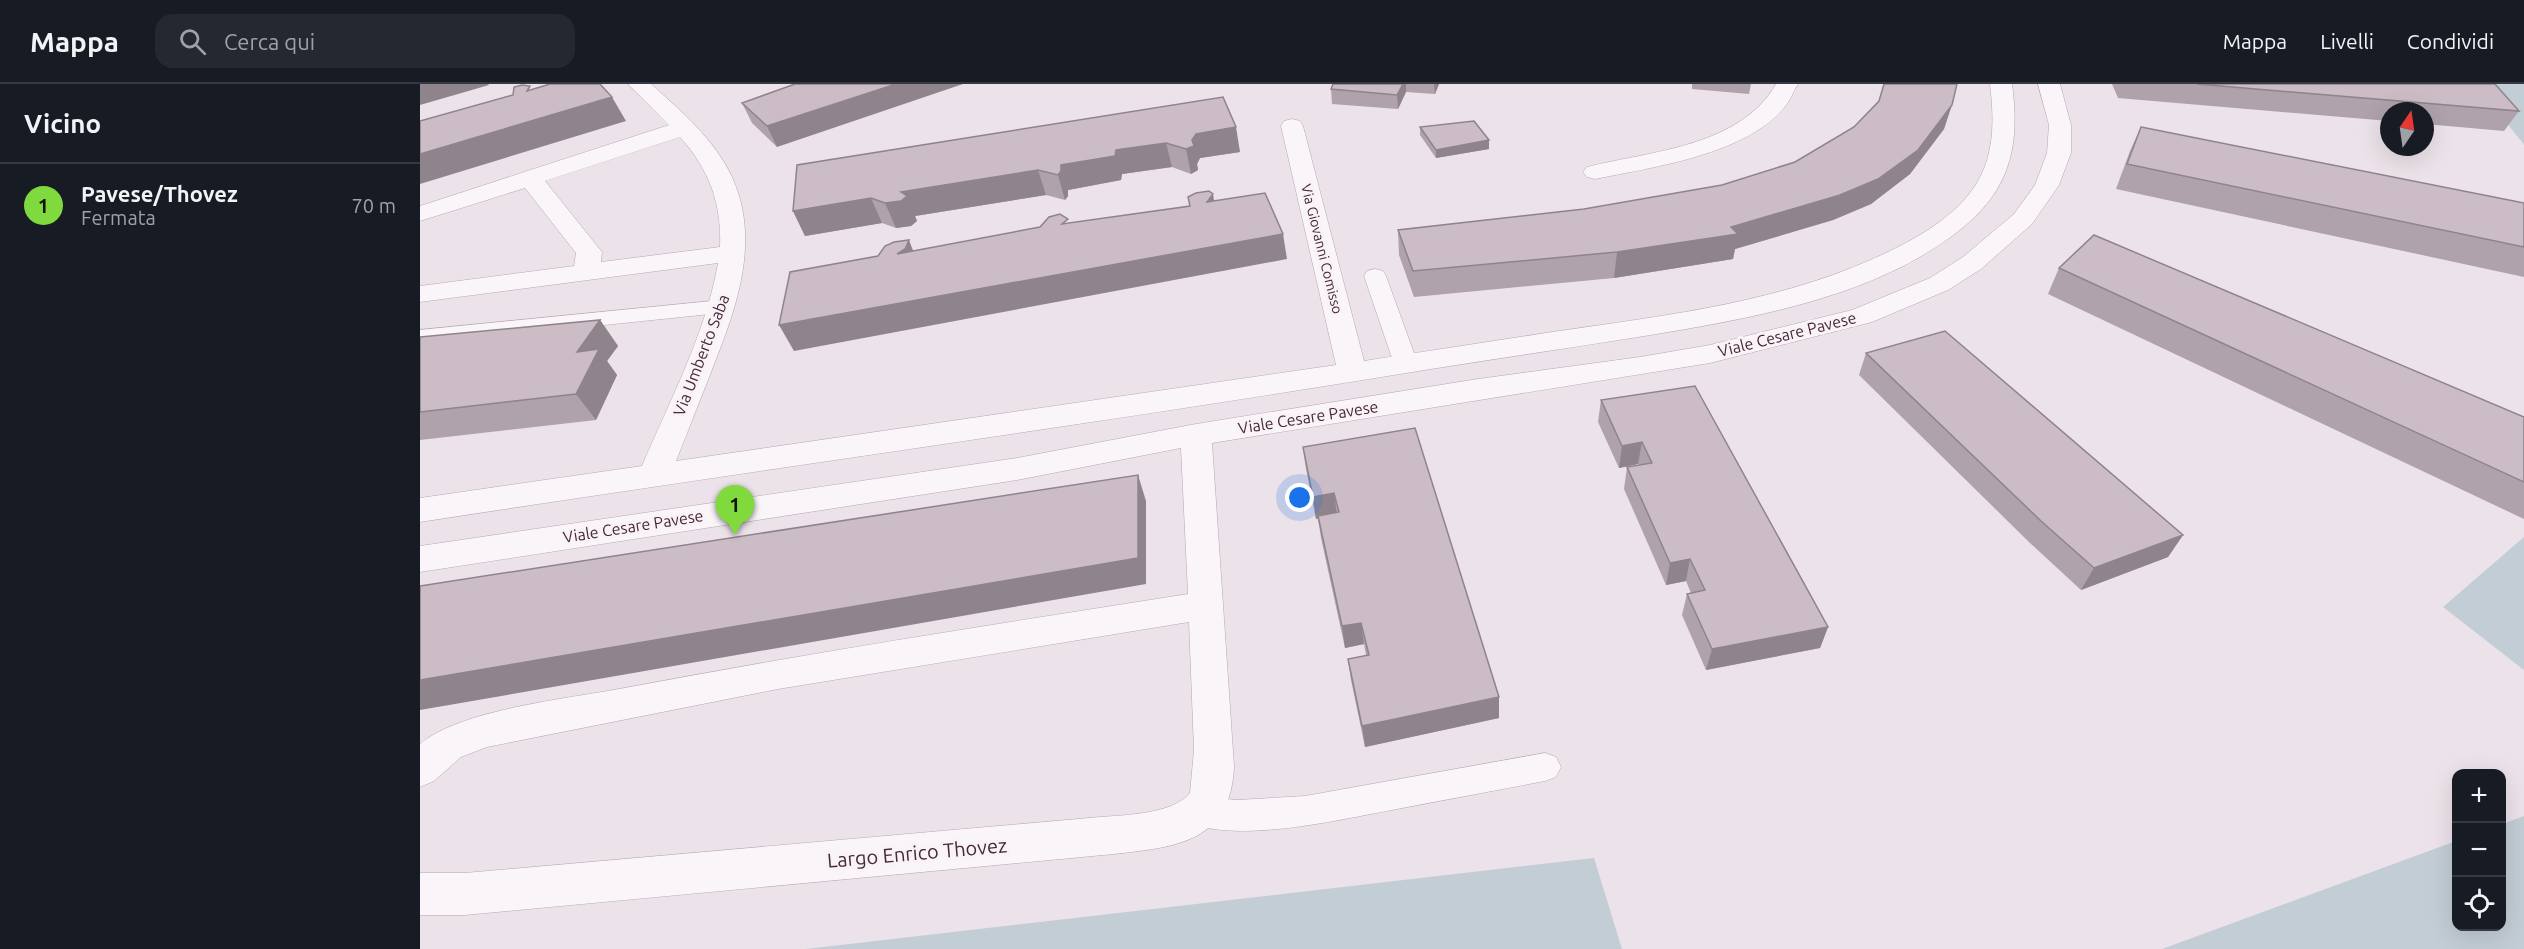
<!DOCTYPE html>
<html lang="it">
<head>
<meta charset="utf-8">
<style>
	:root { --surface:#171b24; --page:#242831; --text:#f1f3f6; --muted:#9ea1a6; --line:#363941; --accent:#80da3e }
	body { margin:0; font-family:Ubuntu,sans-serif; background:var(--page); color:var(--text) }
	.controls { position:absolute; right:18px; bottom:18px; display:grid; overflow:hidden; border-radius:12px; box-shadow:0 6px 24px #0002 }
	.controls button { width:54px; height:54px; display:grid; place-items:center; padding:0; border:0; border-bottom:2px solid var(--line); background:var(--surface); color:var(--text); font:30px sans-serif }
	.compass { position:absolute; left:1960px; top:18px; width:54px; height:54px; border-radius:50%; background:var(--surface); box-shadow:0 6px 24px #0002; rotate:13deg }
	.you { position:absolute; left:880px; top:414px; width:21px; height:21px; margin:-15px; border:4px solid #fff; border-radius:50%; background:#1a73e8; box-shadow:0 0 0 9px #1a73e833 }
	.badge { display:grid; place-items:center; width:39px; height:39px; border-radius:50%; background:var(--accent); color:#111; font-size:20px; font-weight:700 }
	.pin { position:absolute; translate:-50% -50px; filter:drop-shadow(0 2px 3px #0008) }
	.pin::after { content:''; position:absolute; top:32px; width:21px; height:18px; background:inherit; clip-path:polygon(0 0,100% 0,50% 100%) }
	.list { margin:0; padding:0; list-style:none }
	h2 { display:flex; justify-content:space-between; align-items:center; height:78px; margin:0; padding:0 24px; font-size:26px }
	h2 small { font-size:20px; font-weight:400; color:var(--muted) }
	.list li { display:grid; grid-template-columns:39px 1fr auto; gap:18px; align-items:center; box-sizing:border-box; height:84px; padding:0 24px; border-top:2px solid var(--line) }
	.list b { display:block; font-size:22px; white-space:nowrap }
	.list p { margin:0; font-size:20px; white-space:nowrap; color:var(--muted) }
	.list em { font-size:20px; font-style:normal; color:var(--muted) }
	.icon { flex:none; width:33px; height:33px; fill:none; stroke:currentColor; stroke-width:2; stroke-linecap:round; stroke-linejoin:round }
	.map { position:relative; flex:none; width:2104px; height:865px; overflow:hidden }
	header { display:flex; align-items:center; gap:36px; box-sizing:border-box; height:84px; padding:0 30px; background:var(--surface); border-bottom:2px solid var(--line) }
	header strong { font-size:28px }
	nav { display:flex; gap:33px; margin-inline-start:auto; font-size:21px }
	.search { width:420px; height:54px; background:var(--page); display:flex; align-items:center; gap:15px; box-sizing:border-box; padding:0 21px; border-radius:18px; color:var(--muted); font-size:22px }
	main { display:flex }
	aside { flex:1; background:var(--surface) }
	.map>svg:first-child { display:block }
	.green { fill:#c3cdd6 }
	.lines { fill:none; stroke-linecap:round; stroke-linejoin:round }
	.service-casing { stroke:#b7a6b1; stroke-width:1 }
	.minor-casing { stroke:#b7a6b1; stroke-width:1 }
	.service { fill:#f9f5f8; fill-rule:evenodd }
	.minor { fill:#f9f5f8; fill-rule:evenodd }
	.wall { fill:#afa2aa }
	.shaded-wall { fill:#8f848b }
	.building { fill:#ccbcc6; stroke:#8f848b; stroke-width:1.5 }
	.labels { text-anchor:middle; stroke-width:6; stroke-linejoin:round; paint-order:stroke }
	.far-street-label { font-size:14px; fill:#45283b; stroke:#f9f2f7 }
	.street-label { font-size:16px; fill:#45283b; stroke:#f9f2f7 }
	.near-street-label { font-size:20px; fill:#45283b; stroke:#f9f2f7 }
</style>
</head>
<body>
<header>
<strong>Mappa</strong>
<div class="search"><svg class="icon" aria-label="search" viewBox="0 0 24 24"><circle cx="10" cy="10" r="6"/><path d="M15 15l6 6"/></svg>Cerca qui</div>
<nav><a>Mappa</a><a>Livelli</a><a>Condividi</a></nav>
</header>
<main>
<aside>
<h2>Vicino<small></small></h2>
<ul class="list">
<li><span class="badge">1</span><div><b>Pavese/Thovez</b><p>Fermata</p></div><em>70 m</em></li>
</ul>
</aside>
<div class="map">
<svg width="2104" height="865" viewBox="0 0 2104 865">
	<rect width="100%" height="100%" fill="#ece2e9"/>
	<path class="green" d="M2055,0H2104V61L2102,58Z
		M2104,453V586L2023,523Z
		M2104,732V865H1742L2036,757V842H2082V740Z
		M1174,774L1202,865H386Z"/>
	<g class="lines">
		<g class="service-casing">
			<path id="service" d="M955,185L963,187L966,192L998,280L994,285L986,288L978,285L974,280L944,192L947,187Z
				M302,216L310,218L313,223L310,228L0,260V246Z
				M1125,669L1136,673L1141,683L1136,693L1125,697C1074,707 1023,716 972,726C917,736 822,759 769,739L764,728L769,717L781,713L818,716L885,712Z"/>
		</g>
		<g class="minor-casing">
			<path id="minor" d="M208,0H231C261,27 295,56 312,93C343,161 313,232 288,296C277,323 267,350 256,377L916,281L861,42L864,37L872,35L880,37L883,42L944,277C1007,267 1069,258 1132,248C1249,231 1368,218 1474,165C1506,149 1540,128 1558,97C1575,67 1574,33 1570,0H1592C1601,67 1588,111 1532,152C1446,216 1322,236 1218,253C1149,264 1080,274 1011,285C675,340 337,386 0,438V414L222,382C250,316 286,249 298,179L0,218V202L154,182L156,169L105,104L0,137V122L249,41ZM260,53C289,85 302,120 300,163L181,178L182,168L125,97Z
				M1356,0H1378C1373,8 1370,17 1364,24C1324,71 1233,83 1175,95L1167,93L1163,88L1167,83C1231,67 1320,63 1356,0Z
				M1618,0H1640L1651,41V69L1639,101L1612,140L1561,185L1528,206L1452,238L1290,279L792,359L814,682C811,758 757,763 694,770L45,831H0V789H45L669,734C698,731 751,732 770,709L774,666L769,538L358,605L67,663L41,673L14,697L0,703V660C40,626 145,615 199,605C388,569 578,540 768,510L761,364L597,396L0,488V462L597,374L776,340L1058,295L1220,273L1290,261L1432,226L1510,194L1543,173L1594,130L1615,101L1627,69L1629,41Z"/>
		</g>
		<use href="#service" class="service"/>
		<use href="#minor" class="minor"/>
	</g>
	<path class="wall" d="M375,0L357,63L332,39L322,19Z
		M913,0H1019L1015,10L986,8L978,25L912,20L911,5Z
		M1272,0H1331L1329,10L1272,5Z
		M1464,0H1537L1524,45L1490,90L1451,120L1413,136L1315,165L1313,175L1194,194L994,213L979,171L978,146L1164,125L1302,101L1375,78L1434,43L1459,17Z
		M1692,0H2075L2099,27L2084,47L2005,40V27H1969V37L1698,14Z
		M803,13L820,68L780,74L777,80L778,86L771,90L752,83L702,90L701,96L648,106V112L645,116L626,111L495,132L497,137L491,142L476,144L462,139L385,152L373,127Z
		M1000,43L1069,56V65L1016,74L1000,51Z
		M1721,43L2104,119V193L1696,105L1710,67Z
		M1639,184L2104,333V435L1628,210Z
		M180,236L198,262L187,277L197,291L176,336L0,356V253Z
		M1446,269L1763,451L1748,473L1661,506L1610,459L1439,291Z
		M1181,316L1408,543L1400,564L1286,586L1262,531L1267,510L1271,509L1266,497L1246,501L1204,405L1207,383L1219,381L1218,380L1199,384L1178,338Z
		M883,363L1079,634L945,663L931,596L928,575L946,571L944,560L925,564L901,454L898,434L896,435L886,385Z"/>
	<path class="shaded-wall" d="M0,0H68L69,1L0,21Z
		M476,0H543L357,63L347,42Z
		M983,0H986V8L978,25L977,11Z
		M1014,0H1019L1015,10Z
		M192,13L206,37L0,100V70Z
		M1532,21L1524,45L1490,90L1451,120L1413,136L1315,165L1313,175L1194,194L1197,168L1311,143Z
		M816,43L820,68L780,74L777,80L778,86L771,90L766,65L776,50Z
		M1069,56V65L1016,74V66Z
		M746,59L752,83L702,90L701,96L648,106V112L645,116L638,91L641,81L696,66Z
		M618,86L626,111L495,132L497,137L491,142L476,144L465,119L481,108Z
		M793,110L797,135L787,118Z
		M451,114L462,139L385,152L373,127Z
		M863,150L867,175L374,267L359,241Z
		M489,156L499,182L477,170Z
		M180,236L198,262L187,277L197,291L176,336L156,310L157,268Z
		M1222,358L1218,380L1199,384L1202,362Z
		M718,391L726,417V500L0,626V596Z
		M914,409L917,431L896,435L893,413Z
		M1763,451L1748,473L1661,506L1674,484Z
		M1270,475L1266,497L1246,501L1250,479Z
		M941,539L944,560L925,564L922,542Z
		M1408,543L1400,564L1286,586L1292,565Z
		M1079,613V634L945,663L942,642Z"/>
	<path class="building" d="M130,0H180L192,13L0,70V37L93,11L94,3L102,1L110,2L107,7Z
		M375,0H476L347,42L322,19Z
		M913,0H983L977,11L911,5Z
		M1464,0H1537L1532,21L1498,66L1458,95L1420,111L1311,143L1318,150L1197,168L993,187L978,146L1164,125L1302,101L1375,78L1434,43L1459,17Z
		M1777,0H2075L2099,27Z
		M803,13L816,43L776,50L772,56L774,62L766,65L746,59L696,66L695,72L641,81V87L638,91L618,86L481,108L487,112L481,117L465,119L451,114L373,127L377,81Z
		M1054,37L1069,56L1016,66L1000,43Z
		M1721,43L2104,119V163L1707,80Z
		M789,107L793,110L787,118L845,109L863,150L359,241L370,188L458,172L465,162L474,158L489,156L485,165L477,170L620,143L629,133L640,130L648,135L642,140L770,122L768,113L776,109Z
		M1674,151L2104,333V398L1639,184Z
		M180,236L157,268L179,265L156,310L0,328V253Z
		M1525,247L1763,451L1674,484L1621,437L1446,269Z
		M1275,302L1408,543L1292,565L1267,510L1285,506L1270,475L1250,479L1207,383L1232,379L1222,358L1202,362L1181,316Z
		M995,344L1079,613L942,642L928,575L949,571L941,539L922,542L898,432L919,428L914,409L893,413L883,363Z
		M718,391V474L0,596V502Z"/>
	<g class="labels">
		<g class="far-street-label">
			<text transform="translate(902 165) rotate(76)" y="5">Via Giovanni Comisso</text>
		</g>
		<g class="street-label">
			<text transform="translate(1367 250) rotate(-14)" y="6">Viale Cesare Pavese</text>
			<text transform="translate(281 271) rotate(-69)" y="6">Via Umberto Saba</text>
			<text transform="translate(888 333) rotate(-9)" y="6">Viale Cesare Pavese</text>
			<text transform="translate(213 442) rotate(-9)" y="6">Viale Cesare Pavese</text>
		</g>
		<g class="near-street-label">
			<text transform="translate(497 769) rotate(-5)" y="7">Largo Enrico Thovez</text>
		</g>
	</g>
</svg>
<div class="controls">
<button>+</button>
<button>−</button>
<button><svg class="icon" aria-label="locate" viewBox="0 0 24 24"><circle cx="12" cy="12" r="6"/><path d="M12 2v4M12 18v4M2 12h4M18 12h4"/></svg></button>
</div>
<svg class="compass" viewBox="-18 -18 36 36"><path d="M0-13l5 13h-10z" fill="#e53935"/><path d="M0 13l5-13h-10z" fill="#9ea1a6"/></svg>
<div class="you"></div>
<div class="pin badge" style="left:315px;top:451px">1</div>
</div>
</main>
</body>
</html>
